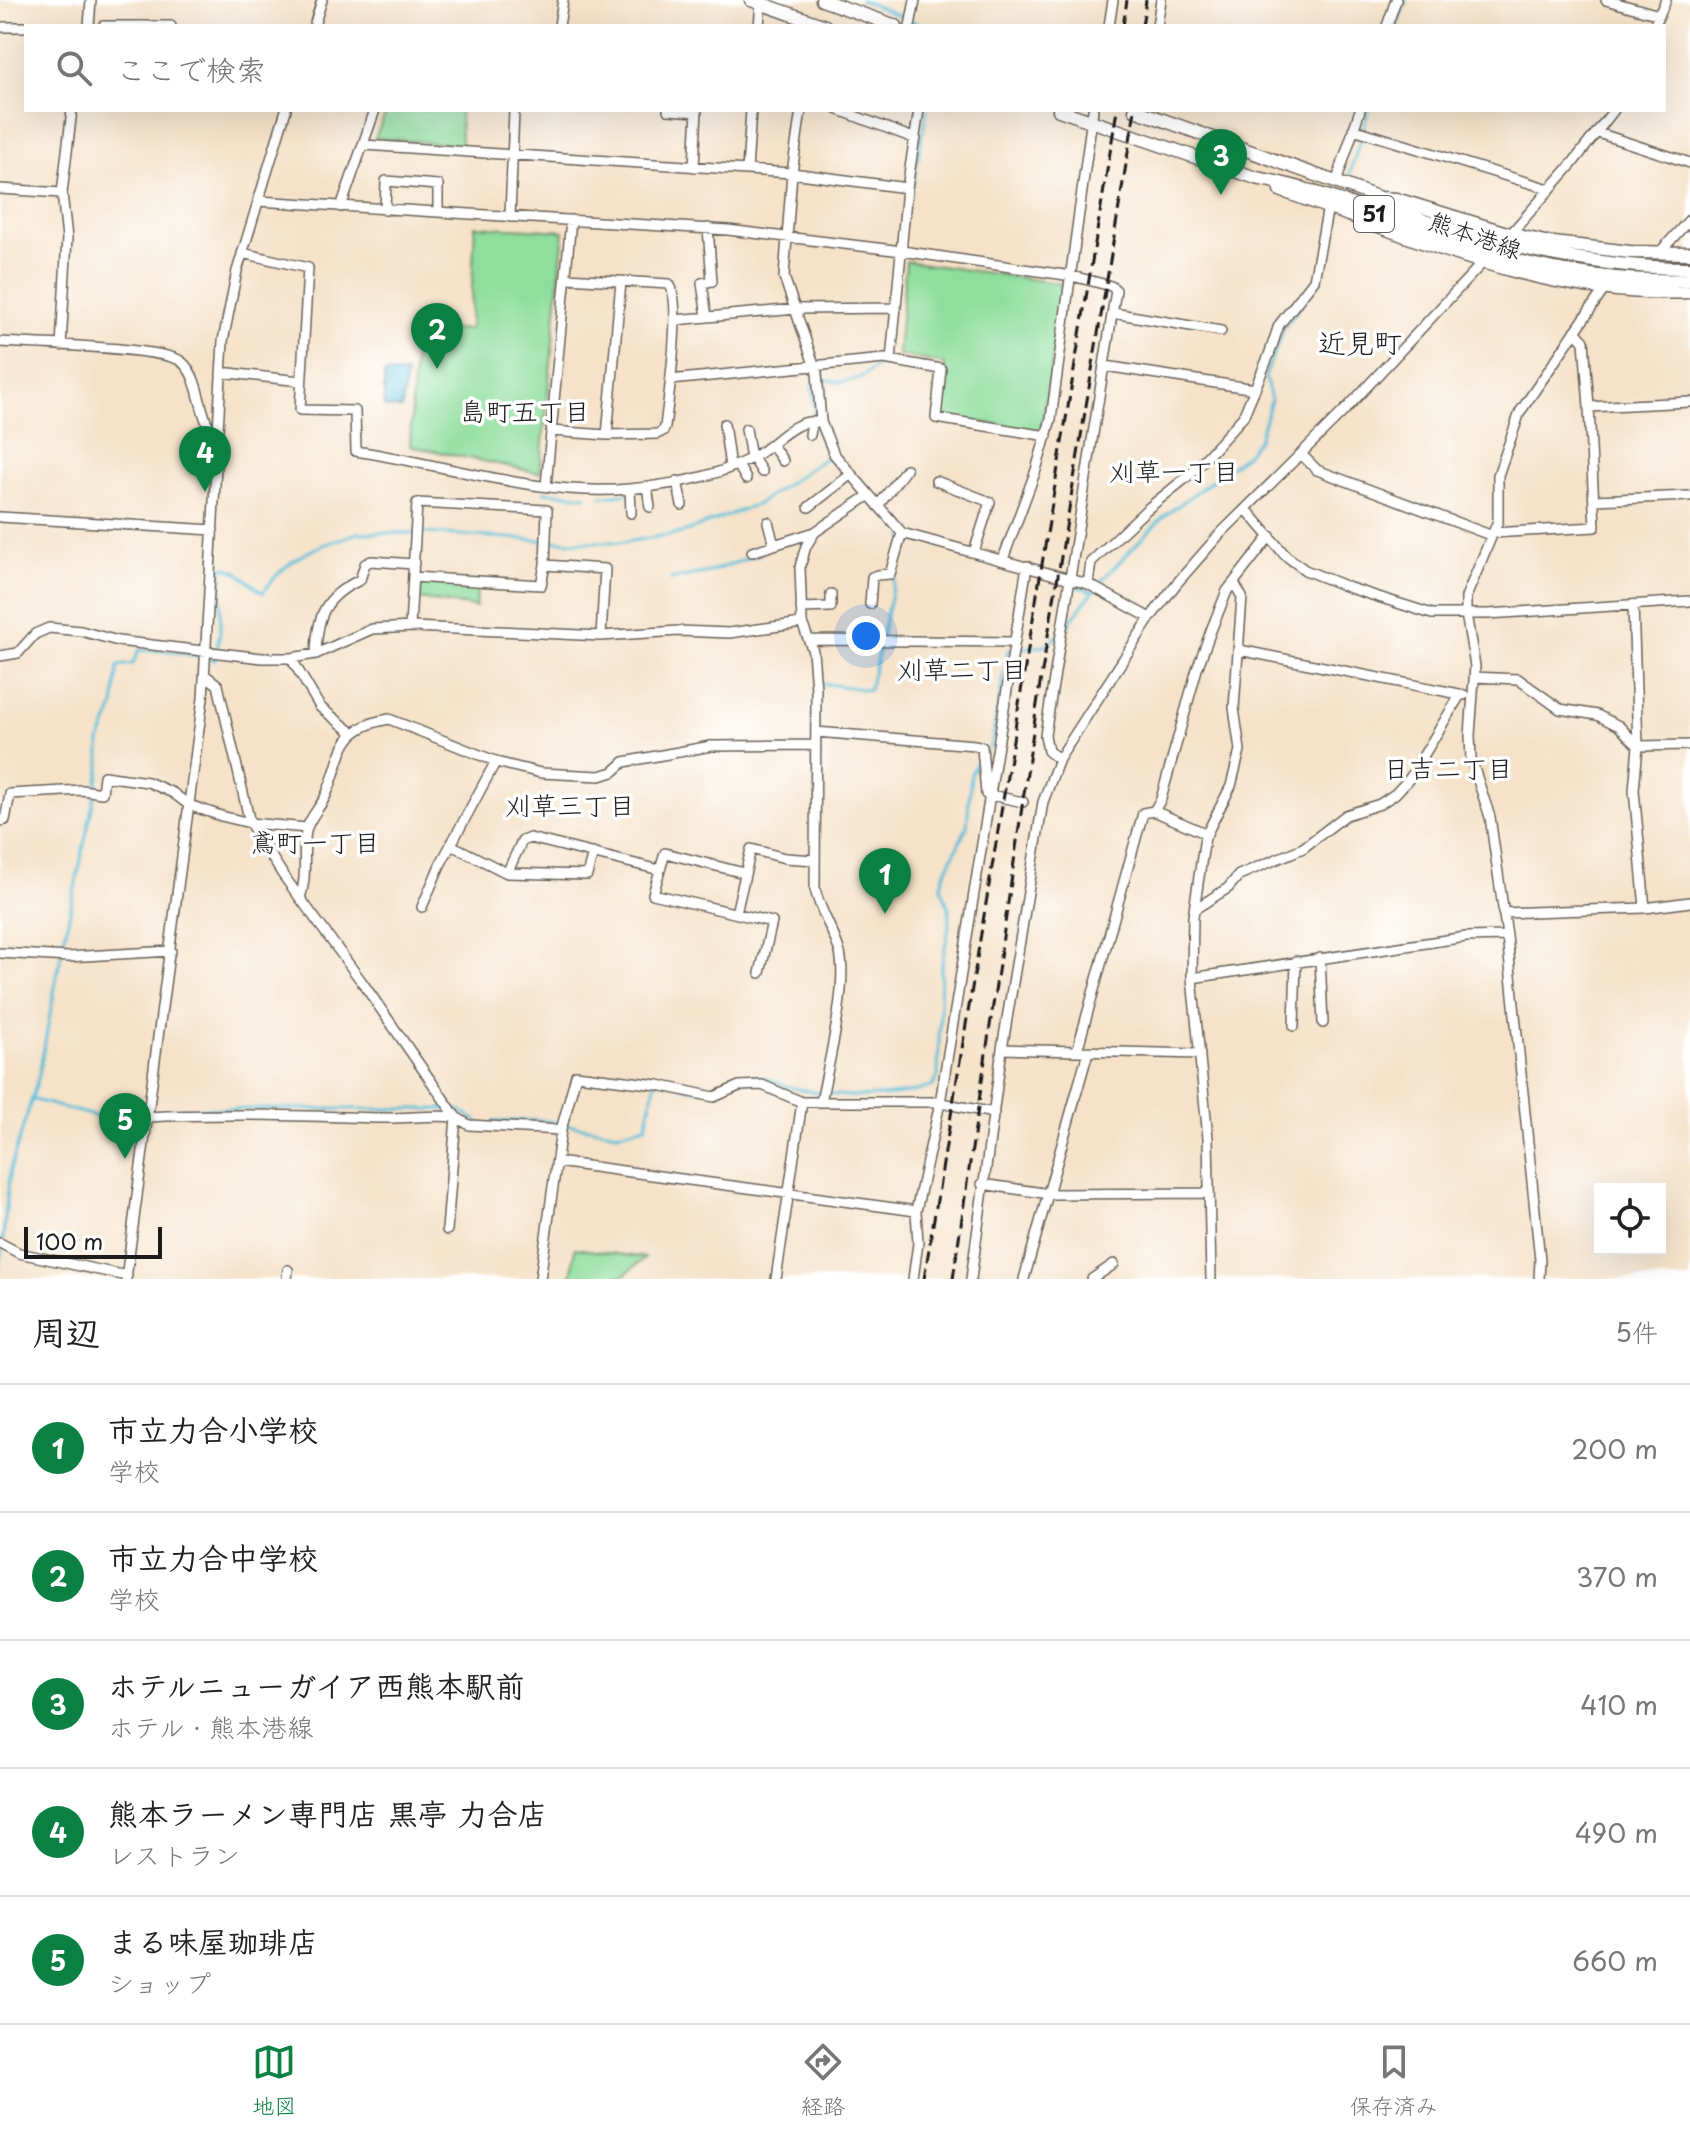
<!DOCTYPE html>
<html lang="ja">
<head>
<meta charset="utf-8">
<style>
	:root { --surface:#fff; --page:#f6f6f6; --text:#222; --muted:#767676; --line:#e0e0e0; --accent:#0b8043 }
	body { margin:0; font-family:"Playpen Sans","Klee One",sans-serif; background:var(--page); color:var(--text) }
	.controls { position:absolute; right:24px; bottom:24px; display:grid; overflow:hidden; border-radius:0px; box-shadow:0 8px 32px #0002 }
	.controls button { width:72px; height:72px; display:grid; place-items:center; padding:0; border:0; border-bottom:2px solid var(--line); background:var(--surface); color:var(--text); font:40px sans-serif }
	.scale { position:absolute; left:24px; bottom:20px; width:138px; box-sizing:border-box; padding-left:8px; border:4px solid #1c1c1c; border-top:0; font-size:22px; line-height:28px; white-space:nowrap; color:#1c1c1c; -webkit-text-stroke:6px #fff; paint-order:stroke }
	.you { position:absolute; left:866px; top:636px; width:28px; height:28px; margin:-20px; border:6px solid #fff; border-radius:50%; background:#1a73e8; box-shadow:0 0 0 12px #1a73e833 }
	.badge { display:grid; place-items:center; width:52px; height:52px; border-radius:50%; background:var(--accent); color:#fff; font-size:26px; font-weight:700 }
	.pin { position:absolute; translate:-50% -66px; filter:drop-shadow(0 2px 4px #0008) }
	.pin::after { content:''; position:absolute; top:42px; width:28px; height:24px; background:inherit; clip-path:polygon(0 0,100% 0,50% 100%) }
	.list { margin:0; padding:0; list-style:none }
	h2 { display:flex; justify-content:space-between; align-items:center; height:104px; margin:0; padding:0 32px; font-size:34px }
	h2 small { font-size:26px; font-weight:400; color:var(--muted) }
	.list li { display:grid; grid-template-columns:52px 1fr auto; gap:24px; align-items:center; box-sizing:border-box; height:128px; padding:0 32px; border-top:2px solid var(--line) }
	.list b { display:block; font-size:30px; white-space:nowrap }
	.list p { margin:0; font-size:26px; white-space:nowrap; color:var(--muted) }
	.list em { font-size:26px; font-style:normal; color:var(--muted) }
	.icon { flex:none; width:44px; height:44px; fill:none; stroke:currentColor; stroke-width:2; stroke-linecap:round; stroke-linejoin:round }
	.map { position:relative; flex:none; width:1690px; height:1279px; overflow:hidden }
	.search { position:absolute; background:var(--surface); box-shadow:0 8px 32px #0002; left:24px; right:24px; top:24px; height:88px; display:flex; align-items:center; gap:20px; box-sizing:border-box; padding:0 28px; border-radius:0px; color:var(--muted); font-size:30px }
	.sheet { height:744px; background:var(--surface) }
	nav { display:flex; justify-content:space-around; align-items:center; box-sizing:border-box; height:112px; border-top:2px solid var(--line); background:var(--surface); font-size:22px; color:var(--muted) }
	nav a { display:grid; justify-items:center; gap:4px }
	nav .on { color:var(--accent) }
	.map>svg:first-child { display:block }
	.green { fill:#8fde9d; stroke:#567d5c; stroke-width:2 }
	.water { fill:#5abdd8; stroke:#3b6c7a; stroke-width:2 }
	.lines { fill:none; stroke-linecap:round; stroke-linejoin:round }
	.stream { stroke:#5abdd8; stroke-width:3 }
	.minor-casing { stroke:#686158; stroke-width:12 }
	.major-casing { stroke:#686158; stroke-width:15 }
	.minor { stroke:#fff; stroke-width:9 }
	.major { stroke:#fff; stroke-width:12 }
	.rail { stroke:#1c1c1c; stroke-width:3; stroke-dasharray:12 6; stroke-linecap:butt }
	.labels { text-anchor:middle; stroke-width:7; stroke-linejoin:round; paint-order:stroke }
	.shield { fill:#fff; stroke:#606060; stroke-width:2 }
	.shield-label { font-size:22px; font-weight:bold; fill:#1c1c1c }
	.street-label { font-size:24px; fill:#1c1c1c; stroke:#fff }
	.neighbourhood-label { font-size:26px; fill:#1c1c1c; stroke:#fff }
	.quarter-label { font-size:28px; fill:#1c1c1c; stroke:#fff }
</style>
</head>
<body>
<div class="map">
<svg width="1690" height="1279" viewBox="0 0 1690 1279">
	<rect width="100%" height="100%" fill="#fff"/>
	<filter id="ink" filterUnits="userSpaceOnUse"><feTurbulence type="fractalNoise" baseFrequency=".0125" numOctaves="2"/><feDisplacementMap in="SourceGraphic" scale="16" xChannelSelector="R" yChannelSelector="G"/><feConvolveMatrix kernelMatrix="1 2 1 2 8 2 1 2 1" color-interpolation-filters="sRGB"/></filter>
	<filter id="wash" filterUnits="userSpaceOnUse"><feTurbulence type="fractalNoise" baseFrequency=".006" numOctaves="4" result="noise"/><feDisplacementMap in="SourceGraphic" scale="32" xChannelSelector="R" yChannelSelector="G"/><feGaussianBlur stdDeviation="1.8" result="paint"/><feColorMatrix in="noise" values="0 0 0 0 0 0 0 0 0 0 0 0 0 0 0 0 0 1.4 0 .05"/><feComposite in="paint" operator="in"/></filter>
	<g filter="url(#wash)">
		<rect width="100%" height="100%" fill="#f5e2c8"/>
		<path class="green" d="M387,110H460L461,145L375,138Z
			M475,226L564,231L540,473L410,446L415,332L470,329Z
			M906,261L1064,284L1041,431L938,416L945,364L898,355Z
			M418,583L477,587L476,607L419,599Z
			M575,1248L645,1258L623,1276L571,1279Z"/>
		<path class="water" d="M406,373L402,409L384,407V374Z"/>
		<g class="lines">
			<path class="stream" d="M861,0L924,26
				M1397,26L1406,0
				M1347,183L1369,110
				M911,193L927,110
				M828,456L843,473
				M544,492L586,496
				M602,496L626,494
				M903,538L923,543
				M671,579L709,572L760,554
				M1076,586L1091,591
				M1066,631L1073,617L1104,578L1163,517L1246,455L1259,438L1271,400L1265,376L1285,326L1321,280L1336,214
				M881,638L900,554
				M820,683L869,690L880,645
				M985,751L991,745L1008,650L1047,645L1059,635
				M31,1099L116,1122L147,1115
				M454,1109L460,1110L478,1122
				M162,1112L184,1109H446
				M494,1122L540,1120L618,1133L646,1126L656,1080C675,1082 699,1094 717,1089C732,1086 740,1074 757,1076C772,1078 784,1087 798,1089C841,1098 892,1101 933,1086L938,1077L941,969L949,926V909L941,886L943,877L967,827L971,773L980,756
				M0,1268L10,1170L39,1075L62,949L100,770V741L114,707L118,666L133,664L139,650L175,652L215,660L220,631L222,569L224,567L236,571L263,593C286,556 320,545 358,533H426L573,542H625L682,533L758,504L828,456L817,431L812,383C821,379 823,380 832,381C852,385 866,376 880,362"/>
		</g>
	</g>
	<g filter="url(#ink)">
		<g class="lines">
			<g class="minor-casing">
				<path id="minor" d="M1606,0L1659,15
					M89,26L91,0
					M103,26H171
					M314,26L322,0
					M559,26L563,0
					M759,26L761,4
					M910,26L915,0
					M1109,26L1113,0
					M1157,26L1161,0
					M1387,26L1396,0
					M1654,26L1666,0
					M0,27H26
					M668,110L697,112
					M801,110L792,173L784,277L817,373L821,422L834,454L902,533L1088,584L1150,618
					M839,110L916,139
					M1353,129L1549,189
					M1598,133L1690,163
					M364,145L792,173L907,188
					M694,167L697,110
					M747,170L751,110
					M1336,183L1360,110
					M0,189L62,193
					M258,201L728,230L902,251L1072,276L1111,286L1116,290L1045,735L1048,751L1059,759
					M341,207L375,110
					M385,210L386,181L438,185V212
					M510,217L514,110
					M1508,237L1572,164L1614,110
					M242,253L308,268L300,410L355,411L356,451C444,464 539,497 629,489C671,485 722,477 758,454C779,441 794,418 821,422
					M1659,253L1690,219
					M1113,313L1221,331
					M707,317L702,283L712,281L708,228
					M675,320L796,309L896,308
					M1575,331L1584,341L1589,407L1690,402
					M0,342C30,344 165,347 182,362C202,379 197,417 217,439
					M61,346L67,238L62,193L72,110
					M891,360L907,188L919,110
					M1105,366L1255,389
					M221,372L300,381
					M670,380L884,359L941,369L936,418L1047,436
					M724,424L730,467
					M746,429L751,458
					M551,431L607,435L657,434L663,431L665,427C668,401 683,300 669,284L567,278
					M607,435L621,282
					M810,435L812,422
					M772,445L783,461
					M1301,454L1317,470L1490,535
					M753,458L762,472
					M738,465L746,479
					M677,481L682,505
					M936,481L990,502L974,552
					M546,486L571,220
					M647,486L650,507
					M630,489L631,513
					M1594,500L1690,496
					M878,506L906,469
					M809,507L850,475
					M1246,509L1285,555L1305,570L1350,588L1432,614H1488L1690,601
					M0,517L213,530
					M768,522L774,545
					M1492,533L1595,527L1589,407
					M752,552L815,532
					M1003,559L1036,470L1051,419L1093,110
					M545,565L605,569L601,636
					M1088,584L1091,562L1146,510L1192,473L1243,417L1269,355L1279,325L1314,280L1328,207
					M870,604L872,577L877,575L890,574L902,533
					M1633,605L1638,746L1634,790L1645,908
					M801,608L831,607V594
					M410,627L417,503L547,510L545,565L541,585L413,577
					M809,640L1014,642
					M1239,650L1464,695
					M316,654C317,615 325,596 360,580L365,564L371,561L414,564
					M0,656L18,653L35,634L49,628L81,631L118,641L262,658H291L316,654L372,629L413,627L601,636L679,631L729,633L802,623
					M291,658L320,707L353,733
					M205,675L218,685L250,823L283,875L362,982L456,1117L469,1125L561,1130
					M1474,677L1518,679L1560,709L1597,715L1619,726L1638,746L1690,745
					M816,732L975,745L982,747L986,794L1023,802
					M1154,811L1207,834
					M0,821L5,820L10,794L82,790L102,793L104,776L148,782L173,793L189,805L221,816L250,823L307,828
					M451,845L507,873L587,875L593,853
					M660,870L653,894L772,922L760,973
					M507,873L522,841L530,838L660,870L665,853L744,873
					M300,898C308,876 302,853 306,831C309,817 322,806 327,793C344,754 337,728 389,719L500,763L541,773L600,776L613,772L624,762L711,746L816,745
					M422,907L440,865L496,761
					M1195,909L1228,888L1239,875L1303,848L1346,815L1380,804L1395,794L1410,778L1460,695
					M736,913L751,849L785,858L815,860
					M1503,913L1645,908L1690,902
					M0,953L68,957L171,951
					M1320,958L1323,1023
					M1192,978L1466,937L1507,936
					M1294,1026L1296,961
					M1002,1049L1077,1051
					M1200,1054L1077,1051L1143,813L1154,811L1161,799L1197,669L1212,628L1227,591L1270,536
					M821,1102C828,1066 848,986 840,953C834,931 820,912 815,889L816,689L813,651L802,623L800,567L806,546L815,532L868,496
					M147,1117C226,1113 304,1116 382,1118C407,1119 431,1114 456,1117
					M557,1162L916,1211
					M982,1184L1050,1194L1209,1193
					M447,1230L456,1117
					M0,1243L19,1253L127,1276
					M126,1279L203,698L223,341L237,271L286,110
					M287,1279L288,1270
					M540,1279L561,1130L576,1075L658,1085L714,1097L739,1086L762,1085L802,1102H936L994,1113
					M776,1279L802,1102
					M913,1279L918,1243L916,1211L940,1103L1027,566
					M971,1279L1002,1049L1043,802L1059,759L1150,618L1177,583L1219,535L1347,408L1486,259
					M1024,1279L1088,1052
					M1092,1279L1114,1264
					M1211,1279L1208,1138L1192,978L1193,917L1205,837L1231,786L1240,750L1234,708L1242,597L1234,583
					M1539,1279L1540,1260L1507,936L1490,817L1471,759L1470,735L1475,666L1466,614V597L1498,521V475L1520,412L1603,291"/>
			</g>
			<g class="major-casing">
				<path id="major" d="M751,0L825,26
					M822,0L896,26
					M1059,110L1256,178C1330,191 1401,225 1472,248C1542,270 1617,283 1690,280
					M1135,110L1380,198L1396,199L1510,234L1545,242L1630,252L1690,253
					M1280,190C1417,238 1542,299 1690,292
					M1381,198C1408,218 1439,226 1471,235C1543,255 1616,268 1690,268"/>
			</g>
			<use href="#minor" class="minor"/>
			<use href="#major" class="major"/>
			<path class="rail" d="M1123,26L1127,0
				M1142,26L1146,0
				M924,1279L1117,110
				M953,1279L1040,684L1135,110"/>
		</g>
	</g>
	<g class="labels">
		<rect class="shield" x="1354" y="196" width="40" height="36" rx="6"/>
		<g class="shield-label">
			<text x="1374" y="222">51</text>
		</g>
		<g class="street-label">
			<text transform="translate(1475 236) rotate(19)" y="8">熊本港線</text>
		</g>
		<g class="neighbourhood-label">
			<text x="525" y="421">島町五丁目</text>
			<text x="1174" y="481">刈草一丁目</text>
			<text x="962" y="679">刈草二丁目</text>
			<text x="1448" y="778">日吉二丁目</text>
			<text x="570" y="815">刈草三丁目</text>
			<text x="315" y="852">鳶町一丁目</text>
		</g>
		<g class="quarter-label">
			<text x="1360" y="353">近見町</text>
		</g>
	</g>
</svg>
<div class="controls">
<button><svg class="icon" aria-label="locate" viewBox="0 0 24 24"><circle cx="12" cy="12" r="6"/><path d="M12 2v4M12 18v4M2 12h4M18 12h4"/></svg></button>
</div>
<div class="scale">100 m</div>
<div class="you"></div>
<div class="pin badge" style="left:885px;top:914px">1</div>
<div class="pin badge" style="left:437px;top:369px">2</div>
<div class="pin badge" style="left:1221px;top:195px">3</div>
<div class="pin badge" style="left:205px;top:492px">4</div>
<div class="pin badge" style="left:125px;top:1159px">5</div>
<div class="search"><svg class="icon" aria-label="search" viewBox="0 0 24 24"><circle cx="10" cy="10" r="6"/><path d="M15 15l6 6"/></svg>ここで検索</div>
</div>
<section class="sheet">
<h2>周辺<small>5件</small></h2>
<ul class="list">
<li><span class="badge">1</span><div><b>市立力合小学校</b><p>学校</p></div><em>200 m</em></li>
<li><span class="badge">2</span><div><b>市立力合中学校</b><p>学校</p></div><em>370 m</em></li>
<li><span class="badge">3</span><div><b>ホテルニューガイア西熊本駅前</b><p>ホテル · 熊本港線</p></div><em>410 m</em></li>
<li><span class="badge">4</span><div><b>熊本ラーメン専門店 黒亭 力合店</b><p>レストラン</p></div><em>490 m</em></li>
<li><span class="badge">5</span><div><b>まる味屋珈琲店</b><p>ショップ</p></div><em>660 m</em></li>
</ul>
</section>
<nav>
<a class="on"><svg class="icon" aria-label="map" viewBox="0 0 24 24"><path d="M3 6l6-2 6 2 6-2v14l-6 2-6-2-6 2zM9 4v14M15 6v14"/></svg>地図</a>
<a><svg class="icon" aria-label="directions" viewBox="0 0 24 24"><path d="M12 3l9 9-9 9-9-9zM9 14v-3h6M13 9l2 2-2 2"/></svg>経路</a>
<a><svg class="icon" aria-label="saved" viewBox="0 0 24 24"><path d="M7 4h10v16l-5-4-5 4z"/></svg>保存済み</a>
</nav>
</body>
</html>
